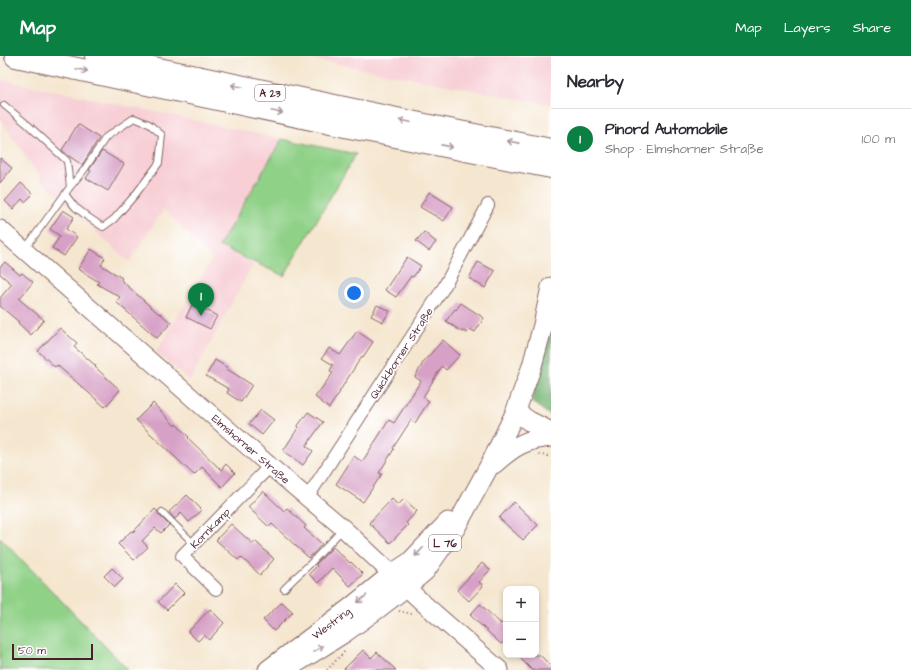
<!DOCTYPE html>
<html lang="en">
<head>
<meta charset="utf-8">
<style>
	:root { --surface:#fff; --page:#f7f7f7; --text:#2b2b33; --muted:#7c7c81; --line:#e1e1e2; --accent:#0b8043 }
	body { margin:0; font-family:"Architects Daughter",sans-serif; background:var(--page); color:var(--text) }
	.controls { position:absolute; right:12px; bottom:12px; display:grid; overflow:hidden; border-radius:8px; box-shadow:0 2px 6px #0003 }
	.controls button { width:36px; height:36px; display:grid; place-items:center; padding:0; border:0; border-bottom:1px solid var(--line); background:var(--surface); color:var(--text); font:20px sans-serif }
	.scale { position:absolute; left:12px; bottom:10px; width:81px; box-sizing:border-box; padding-left:4px; border:2px solid #4a1f2b; border-top:0; font-size:11px; line-height:14px; white-space:nowrap; color:#4a1f2b; -webkit-text-stroke:3px #fff; paint-order:stroke }
	.you { position:absolute; left:354px; top:237px; width:14px; height:14px; margin:-10px; border:3px solid #fff; border-radius:50%; background:#1a73e8; box-shadow:0 0 0 6px #1a73e833 }
	.badge { display:grid; place-items:center; width:26px; height:26px; border-radius:50%; background:var(--accent); color:#fff; font-size:13px; font-weight:700 }
	.pin { position:absolute; translate:-50% -33px; filter:drop-shadow(0 1px 2px #0008) }
	.pin::after { content:''; position:absolute; top:21px; width:14px; height:12px; background:inherit; clip-path:polygon(0 0,100% 0,50% 100%) }
	.list { margin:0; padding:0; list-style:none }
	h2 { display:flex; justify-content:space-between; align-items:center; height:52px; margin:0; padding:0 16px; font-size:17px }
	h2 small { font-size:13px; font-weight:400; color:var(--muted) }
	.list li { display:grid; grid-template-columns:26px 1fr auto; gap:12px; align-items:center; box-sizing:border-box; height:60px; padding:0 16px; border-top:1px solid var(--line) }
	.list b { display:block; font-size:15px; white-space:nowrap }
	.list p { margin:0; font-size:13px; white-space:nowrap; color:var(--muted) }
	.list em { font-size:13px; font-style:normal; color:var(--muted) }
	.map { position:relative; flex:none; width:551px; height:614px; overflow:hidden }
	header { display:flex; align-items:center; gap:24px; box-sizing:border-box; height:56px; padding:0 20px; background:var(--accent); color:#fff }
	header strong { font-size:19px }
	nav { display:flex; gap:22px; margin-inline-start:auto; font-size:14px }
	main { display:flex }
	aside { flex:1; background:var(--surface) }
	.map>svg:first-child { display:block }
	.built { fill:#f7cfd5; fill-rule:evenodd }
	.green { fill:#90d188; stroke:#6d785a }
	.forest { fill:#74b374; stroke:#5f6950 }
	.building { fill:#d7a0c6 }
	.lines { fill:none; stroke-linecap:round; stroke-linejoin:round }
	.lane-casing { stroke:#866564; stroke-width:8 }
	.street-casing { stroke:#866564; stroke-width:14 }
	.secondary-casing { stroke:#866564; stroke-width:19 }
	.primary-casing { stroke:#866564; stroke-width:21 }
	.highway-casing { stroke:#866564; stroke-width:24 }
	.path { stroke:#866564; stroke-width:2; stroke-dasharray:1 3; stroke-linecap:butt }
	.lane { stroke:#fff; stroke-width:6 }
	.street { stroke:#fff; stroke-width:12 }
	.secondary { stroke:#fff; stroke-width:17 }
	.primary { stroke:#fff; stroke-width:19 }
	.highway { stroke:#fff; stroke-width:22 }
	.oneway { stroke:#ae9aa0 }
	.labels { text-anchor:middle; stroke-width:3.5; stroke-linejoin:round; paint-order:stroke }
	.shield { fill:#fff; stroke:#80626b; stroke-width:1 }
	.shield-label { font-size:10px; font-weight:bold; fill:#4a1f2b }
	.street-label { font-size:11px; fill:#4a1f2b; stroke:#fff }
</style>
</head>
<body>
<header>
<strong>Map</strong>
<nav><a>Map</a><a>Layers</a><a>Share</a></nav>
</header>
<main>
<div class="map">
<svg width="551" height="614" viewBox="0 0 551 614">
	<rect width="100%" height="100%" fill="#fff"/>
	<filter id="ink" filterUnits="userSpaceOnUse"><feTurbulence type="fractalNoise" baseFrequency=".025" numOctaves="2"/><feDisplacementMap in="SourceGraphic" scale="8" xChannelSelector="R" yChannelSelector="G"/><feConvolveMatrix kernelMatrix="1 2 1 2 8 2 1 2 1" color-interpolation-filters="sRGB"/></filter>
	<filter id="wash" filterUnits="userSpaceOnUse"><feTurbulence type="fractalNoise" baseFrequency=".012" numOctaves="4" result="noise"/><feDisplacementMap in="SourceGraphic" scale="16" xChannelSelector="R" yChannelSelector="G"/><feGaussianBlur stdDeviation="0.9" result="paint"/><feColorMatrix in="noise" values="0 0 0 0 0 0 0 0 0 0 0 0 0 0 0 0 0 1.4 0 .05"/><feComposite in="paint" operator="in"/></filter>
	<g filter="url(#wash)">
		<rect width="100%" height="100%" fill="#f5e6cf"/>
		<path class="built" d="M296,0H551V49Z
			M0,23L282,83L220,190L253,208L190,325L156,296L212,203L164,153L129,206L43,126L0,63ZM193,247L217,259L210,273L186,261Z"/>
		<path class="green" d="M282,83L356,98L284,220L219,190Z
			M0,481L128,614H0Z"/>
		<path class="forest" d="M551,273V360L532,346Z"/>
		<g id="blocks">
			<path class="building" d="M78,68L99,82L82,109L69,100L62,94Z
				M102,95L124,108L108,135L86,122L91,115L89,114Z
				M0,102L12,112L0,127Z
				M21,127L33,138L25,146L22,143L13,153L5,145Z
				M429,136L453,151L444,165L420,151Z
				M63,154L74,161L66,173L77,181L64,200L52,192L60,180L50,173Z
				M424,176L436,186L429,195L416,185Z
				M91,193L105,202L101,209L122,222L121,224L143,244L159,258L160,257L171,267L157,282L116,246L120,241L97,228L99,226L78,213Z
				M407,201L421,210L413,221L411,220L396,241L385,234Z
				M5,206L20,219L22,217L33,226L19,243L44,264L31,279L18,267L19,266L0,250V242L12,228L0,218V211Z
				M478,206L495,215L485,232L469,222Z
				M193,247L217,260L210,273L186,261Z
				M461,247L484,262L475,276L470,273L467,277L463,275L462,276L446,265L455,253L456,254Z
				M377,249L390,255L383,266L371,260Z
				M60,272L77,287L74,291L96,310L95,311L120,334L105,351L57,309L55,311L38,295Z
				M357,275L373,286L363,301L362,300L339,336H340L329,352L315,341L333,317L330,315L333,309L322,302L329,292L340,299Z
				M443,284L460,299L446,314L442,310L423,341L429,345L415,367L411,364L393,392L394,393L379,417L382,418L363,446L336,428L354,400L362,406L389,364L394,367L421,325L415,321L424,305Z
				M215,304L228,312L227,313L252,329L241,346L227,337L229,333L206,320Z
				M153,347L175,370L176,368L189,381L188,382L221,414L226,408L235,417L222,431L202,411L194,419L136,364Z
				M261,354L274,364L262,379L249,368Z
				M308,356L323,366L306,390L313,395L303,409L283,395L298,372L297,371Z
				M263,435L284,455L287,452L306,470L304,472L322,488L309,502L272,468L269,471L248,451Z
				M187,439L202,454L189,466L181,457L175,463L169,456Z
				M392,443L398,449L404,443L417,455L406,467L408,469L390,487L369,467Z
				M514,446L538,469L523,484L499,462Z
				M155,453L158,456L159,459L169,469L161,477L155,472L142,485L148,491L134,504L118,488L131,475L133,476Z
				M231,468L253,488L255,485L274,503L260,519L241,501L238,504L216,484Z
				M333,491L350,507L351,506L363,518L350,530L332,512L318,527L309,518L317,510L316,509V508Z
				M482,507L490,514L479,526L483,530L469,545L457,534Z
				M112,512L123,523L115,531L104,520Z
				M175,528L184,537L167,554L158,546Z
				M282,546L293,556L274,575L263,564Z
				M480,548L501,568L506,562V584L501,588L470,559Z
				M210,553L224,567L209,584L204,579L198,585L188,576Z
				M363,594L371,602L377,596L396,614H343Z
				M517,599H540L551,610V614H532Z"/>
		</g>
	</g>
	<g filter="url(#ink)">
		<use href="#blocks" fill-opacity="0" stroke="#866564" stroke-width="1"/>
		<g class="lines">
			<g class="lane-casing">
				<path id="lane" d="M4,49L27,68L67,105L70,131
					M25,193L70,131L84,114L106,81L134,62L149,68L162,79L159,107L135,139L114,163L103,171L88,161L75,151L65,138
					M162,456L194,488
					M284,533L296,521L309,509L342,474"/>
			</g>
			<g class="street-casing">
				<path id="street" d="M307,442L444,231L488,149
					M216,533L182,500L270,410"/>
			</g>
			<g class="secondary-casing">
				<path id="secondary" d="M0,173L270,410L343,472L423,547L500,614"/>
			</g>
			<g class="primary-casing">
				<path id="primary" d="M515,357L522,360L529,365L551,376
					M494,408C513,391 525,383 551,381
					M268,614L349,553L392,518L410,506L448,466
					M285,614L344,577L380,551L406,531L425,515L456,471L492,405L515,357L532,310L543,269L551,231"/>
			</g>
			<g class="highway-casing">
				<path id="highway" d="M16,0L340,69L551,111
					M96,0L444,73L551,94"/>
			</g>
			<path class="path" d="M539,399L551,400
				M399,555L412,558L414,557
				M327,614L345,595"/>
			<use href="#lane" class="lane"/>
			<use href="#street" class="street"/>
			<use href="#secondary" class="secondary"/>
			<use href="#primary" class="primary"/>
			<use href="#highway" class="highway"/>
		</g>
		<defs><path id="oneway-shaft" d="M-6 0H5M1.5-3L5.5 0L1.5 3" fill="none" stroke-width="1.6" stroke-linecap="round" stroke-linejoin="round"/></defs>
		<g class="oneway">
			<use href="#oneway-shaft" transform="translate(82 14) rotate(12)"/>
			<use href="#oneway-shaft" transform="translate(237 30) rotate(-168)"/>
			<use href="#oneway-shaft" transform="translate(277 56) rotate(12)"/>
			<use href="#oneway-shaft" transform="translate(405 65) rotate(-168)"/>
			<use href="#oneway-shaft" transform="translate(513 86) rotate(-169)"/>
			<use href="#oneway-shaft" transform="translate(447 90) rotate(11)"/>
			<use href="#oneway-shaft" transform="translate(419 496) rotate(134)"/>
			<use href="#oneway-shaft" transform="translate(362 543) rotate(140)"/>
			<use href="#oneway-shaft" transform="translate(318 593) rotate(-32)"/>
		</g>
	</g>
	<g class="labels">
		<g class="shield">
			<rect x="255" y="29" width="30" height="16" rx="3"/>
			<rect x="429" y="479" width="32" height="16" rx="3"/>
		</g>
		<g class="shield-label">
			<text x="270" y="41">A 23</text>
			<text x="445" y="491">L 76</text>
		</g>
		<g class="street-label">
			<text transform="translate(401 297) rotate(-57)" y="4">Quickborner Straße</text>
			<text transform="translate(251 393) rotate(41)" y="4">Elmshorner Straße</text>
			<text transform="translate(210 472) rotate(-46)" y="4">Kornkamp</text>
			<text transform="translate(331 567) rotate(-37)" y="4">Westring</text>
		</g>
	</g>
</svg>
<div class="controls">
<button>+</button>
<button>−</button>
</div>
<div class="scale">50 m</div>
<div class="you"></div>
<div class="pin badge" style="left:201px;top:260px">1</div>
</div>
<aside>
<h2>Nearby<small></small></h2>
<ul class="list">
<li><span class="badge">1</span><div><b>Pinord Automobile</b><p>Shop · Elmshorner Straße</p></div><em>100 m</em></li>
</ul>
</aside>
</main>
</body>
</html>
